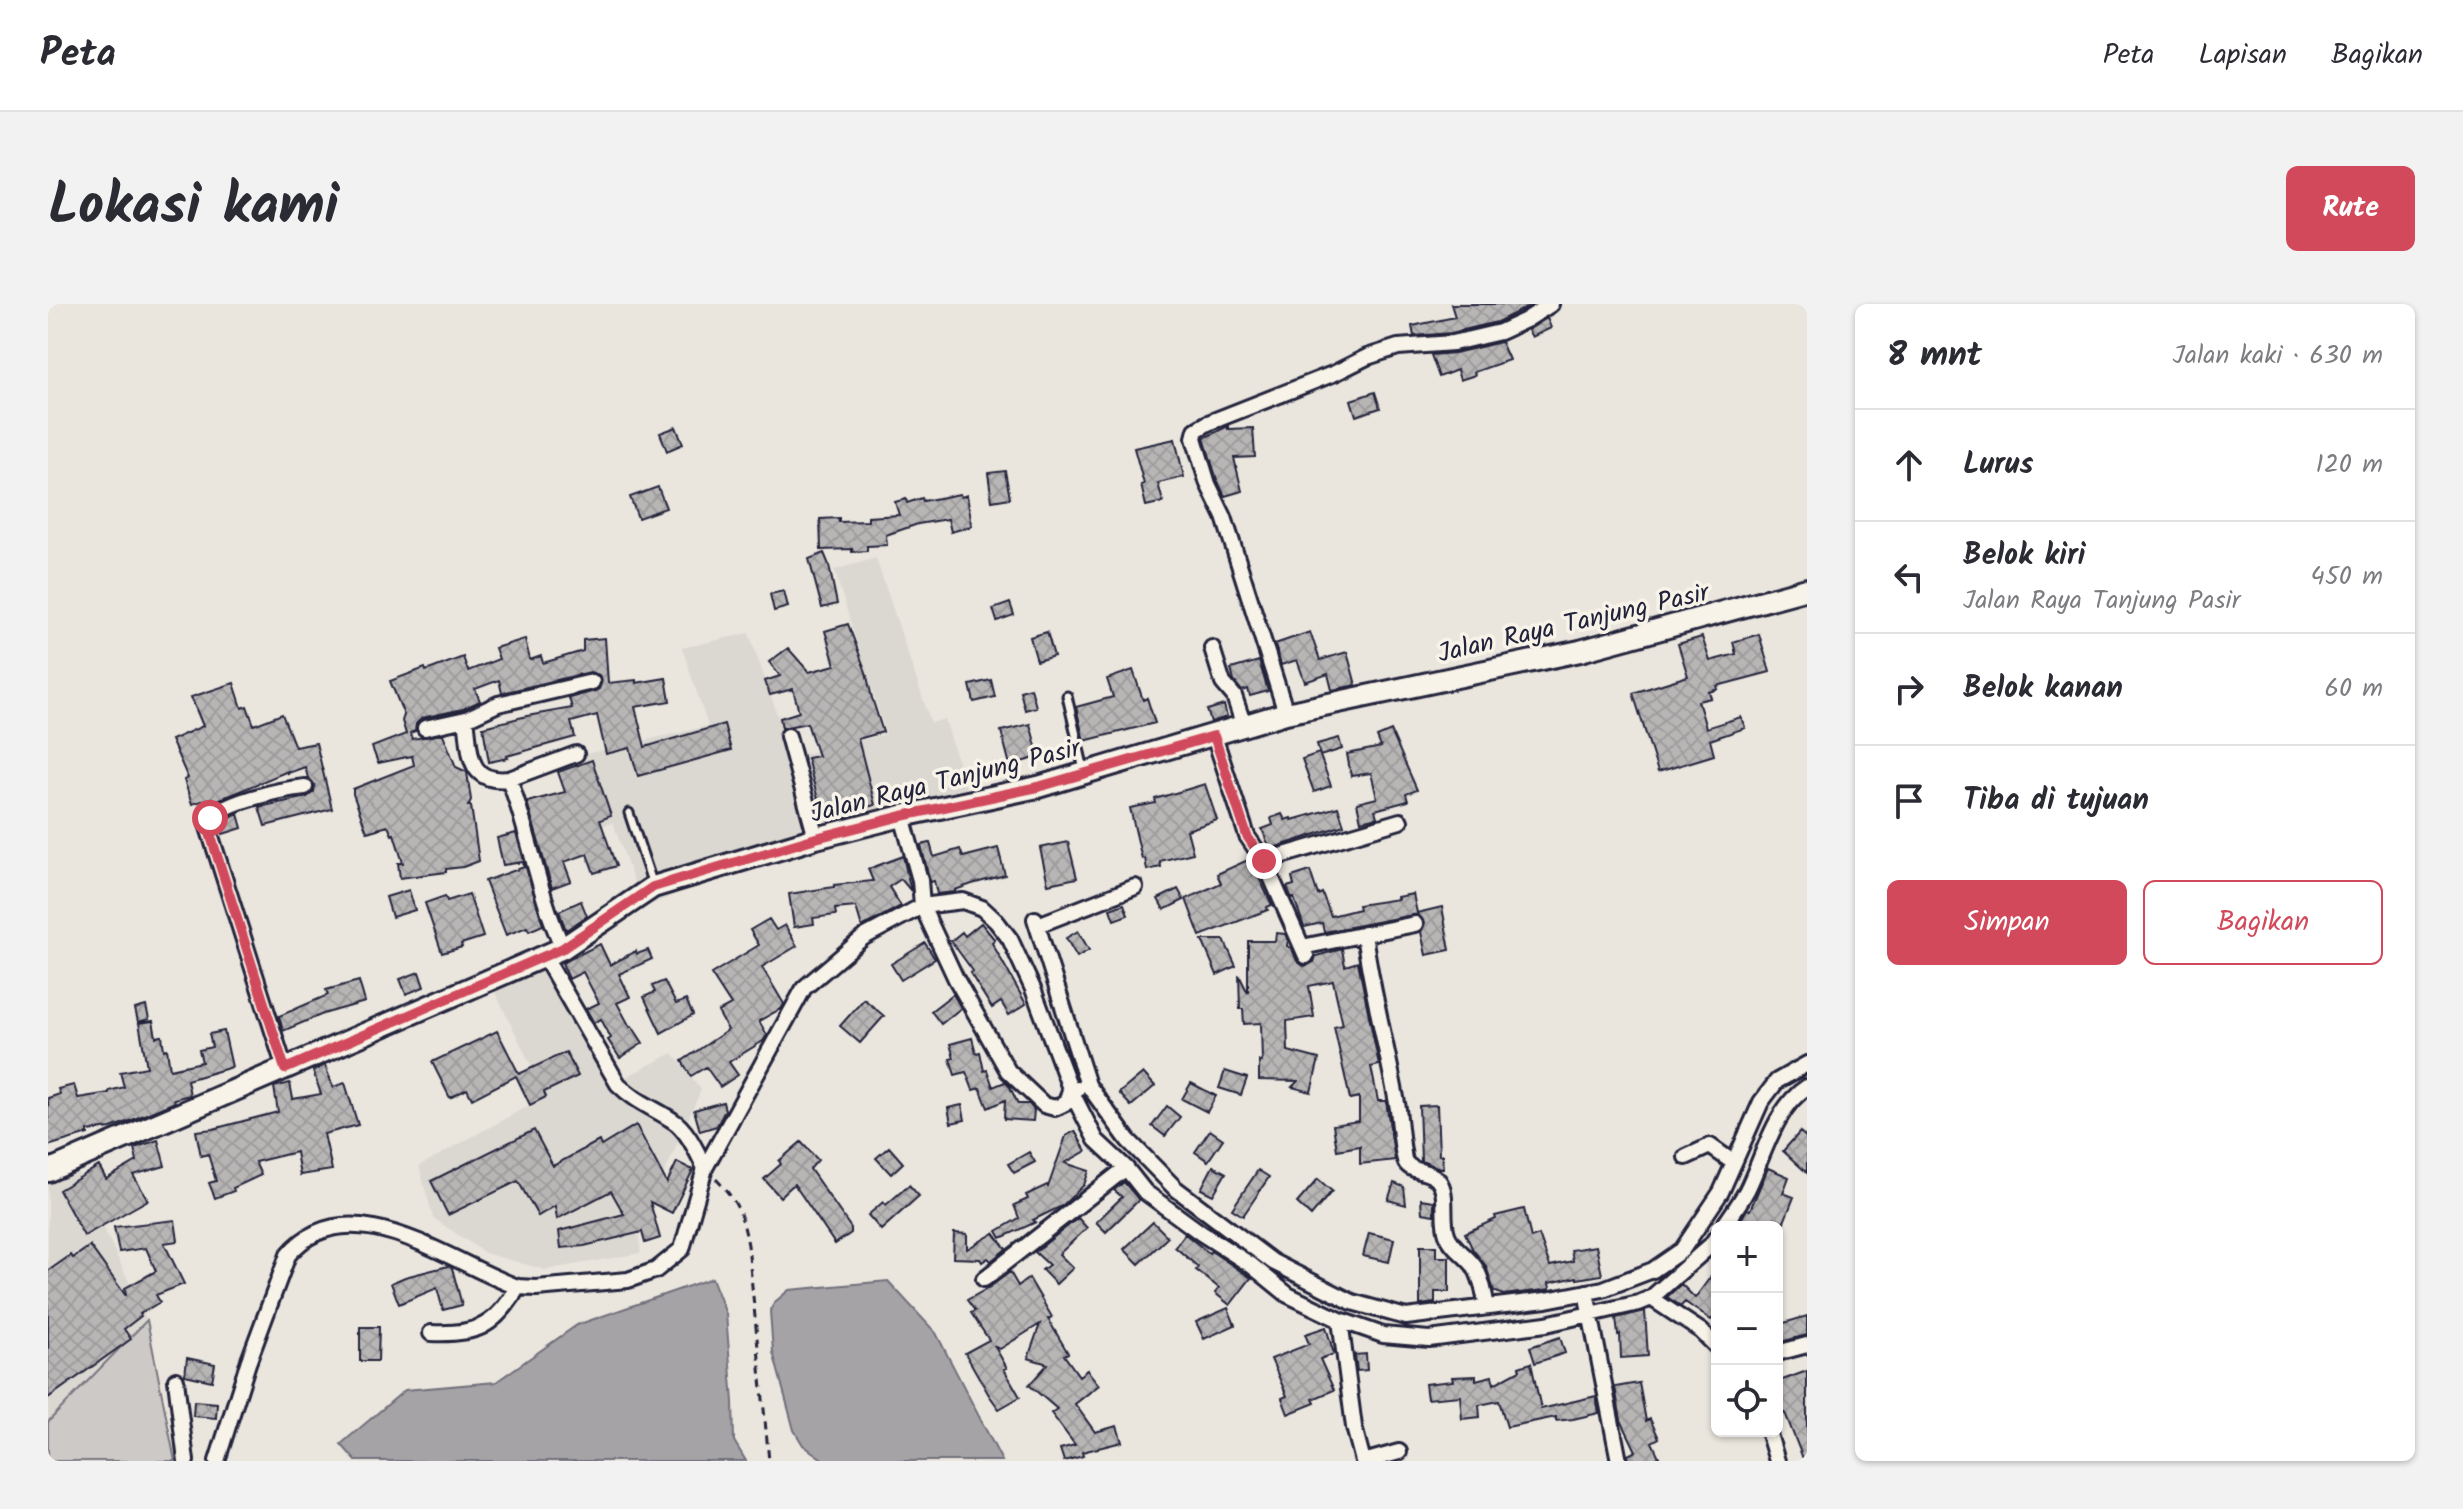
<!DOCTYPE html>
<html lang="id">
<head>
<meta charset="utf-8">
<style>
	:root { --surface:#fff; --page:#f2f2f3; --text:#2b2b33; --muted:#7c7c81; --line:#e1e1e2; --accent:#d1495b }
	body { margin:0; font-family:Kalam,sans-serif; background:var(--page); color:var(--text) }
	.controls { position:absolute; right:24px; bottom:24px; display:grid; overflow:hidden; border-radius:12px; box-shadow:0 2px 6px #0004 }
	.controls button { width:72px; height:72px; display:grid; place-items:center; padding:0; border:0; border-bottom:2px solid var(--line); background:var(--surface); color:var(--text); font:40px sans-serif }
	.stop { position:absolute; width:24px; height:24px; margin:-18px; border:6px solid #d1495b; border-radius:50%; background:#fff }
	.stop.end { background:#d1495b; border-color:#fff; box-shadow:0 2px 8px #0008 }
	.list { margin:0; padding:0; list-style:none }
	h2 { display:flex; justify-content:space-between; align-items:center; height:104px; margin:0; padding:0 32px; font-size:34px }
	h2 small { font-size:26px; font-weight:400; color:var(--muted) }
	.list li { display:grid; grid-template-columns:52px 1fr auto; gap:24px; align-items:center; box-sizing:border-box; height:112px; padding:0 32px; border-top:2px solid var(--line) }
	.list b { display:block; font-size:30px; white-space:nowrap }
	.list p { margin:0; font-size:26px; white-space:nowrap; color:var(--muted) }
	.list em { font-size:26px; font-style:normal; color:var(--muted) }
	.actions { display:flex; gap:16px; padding:24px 32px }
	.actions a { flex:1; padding:18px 0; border:2px solid var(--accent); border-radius:12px; text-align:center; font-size:28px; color:var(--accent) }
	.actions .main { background:var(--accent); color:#fff }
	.icon { flex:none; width:44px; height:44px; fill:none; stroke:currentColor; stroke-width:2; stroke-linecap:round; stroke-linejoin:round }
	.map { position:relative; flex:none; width:1759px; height:1157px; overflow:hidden; border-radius:12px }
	header { display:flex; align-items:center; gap:48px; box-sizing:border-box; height:112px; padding:0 40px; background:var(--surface); border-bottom:2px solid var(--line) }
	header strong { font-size:38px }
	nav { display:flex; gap:44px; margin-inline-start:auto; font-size:28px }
	.intro { display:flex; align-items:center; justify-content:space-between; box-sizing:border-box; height:192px; padding:0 48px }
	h1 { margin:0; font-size:56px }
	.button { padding:20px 36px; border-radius:12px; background:var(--accent); color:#fff; font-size:28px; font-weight:700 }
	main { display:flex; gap:48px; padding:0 48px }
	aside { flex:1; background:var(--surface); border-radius:12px; box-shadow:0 2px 6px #0004 }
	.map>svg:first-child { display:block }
	.built { fill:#dbd8d2 }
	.grass { fill:#cdc9c6; stroke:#787680; stroke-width:2 }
	.water { fill:#a6a3a6; stroke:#716f7b; stroke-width:2 }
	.building { fill:url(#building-cross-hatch); stroke:#22223b; stroke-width:2 }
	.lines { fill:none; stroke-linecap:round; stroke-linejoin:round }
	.lane-casing { stroke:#22223b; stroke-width:13 }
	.street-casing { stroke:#22223b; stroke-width:20 }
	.secondary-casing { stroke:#22223b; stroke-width:26 }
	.path { stroke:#22223b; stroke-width:3; stroke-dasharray:8 6; stroke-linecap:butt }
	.lane { stroke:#f7f3e8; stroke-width:7 }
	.street { stroke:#f7f3e8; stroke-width:14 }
	.secondary { stroke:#f7f3e8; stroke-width:20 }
	.route { stroke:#d1495b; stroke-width:10 }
	.labels { text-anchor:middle; stroke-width:7; stroke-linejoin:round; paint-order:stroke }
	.street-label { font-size:26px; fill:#22223b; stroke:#f7f3e8 }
</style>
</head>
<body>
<header>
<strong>Peta</strong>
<nav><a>Peta</a><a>Lapisan</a><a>Bagikan</a></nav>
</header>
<div class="intro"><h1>Lokasi kami</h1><a class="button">Rute</a></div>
<main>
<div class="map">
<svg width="1759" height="1157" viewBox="0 0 1759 1157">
	<defs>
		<pattern id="building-cross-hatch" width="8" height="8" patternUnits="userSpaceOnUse" patternTransform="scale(2)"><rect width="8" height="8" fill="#b8b6b5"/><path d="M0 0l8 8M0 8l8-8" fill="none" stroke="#9e9c9d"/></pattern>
	</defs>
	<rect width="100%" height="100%" fill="#eae6de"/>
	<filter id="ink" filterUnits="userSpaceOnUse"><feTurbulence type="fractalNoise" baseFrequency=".0125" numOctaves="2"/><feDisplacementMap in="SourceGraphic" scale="16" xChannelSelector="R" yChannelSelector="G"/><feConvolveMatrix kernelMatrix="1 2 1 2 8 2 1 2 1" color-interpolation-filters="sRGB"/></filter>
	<g filter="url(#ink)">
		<path class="built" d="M828,254L883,419L897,415L924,504L785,533L671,572L595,604L565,519L529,529L507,457L660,422L634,344L701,329L744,453L838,430L786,266Z
			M510,656L578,773L625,749L653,786L613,877L586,901L593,949L497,966L437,949L385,914L371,862L498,792L445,684Z
			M28,865L99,1016L0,1118V878Z"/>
		<path class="grass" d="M99,1016L127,1157H0V1118Z"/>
		<path class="water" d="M664,974L678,1010L685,1098L686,1137L698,1157H308L293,1140L357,1086L448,1078L529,1021Z
			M840,977L888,1029L954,1157H777L755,1141L746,1126L725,1048L722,1007L727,998L741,986Z"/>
		<path class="building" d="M1403,0H1479L1480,3L1449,18L1403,29L1366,32L1364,22L1407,13Z
			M1499,14L1503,24L1484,33L1480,26Z
			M1453,38L1461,56L1426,68L1427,71L1412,76L1409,66L1391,73L1383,51L1407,49Z
			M1327,88L1332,104L1308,112L1303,96Z
			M1180,122V125L1205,124L1207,153L1186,154L1194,187L1177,192L1169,176L1156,134Z
			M628,123L635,140L619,147L612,129Z
			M1127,135L1136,173L1110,179L1115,198L1098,202L1093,181L1096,180L1086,144Z
			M957,167L962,194L944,197L940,169Z
			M610,183L618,204L590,214L582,193Z
			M912,190L913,193L919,191L924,222L903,228L900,215L870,220L838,231L839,241L819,242V247L804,248V245L773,246L772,215L791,214V218L820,217V213L851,211L847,198L858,195L859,199L874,194L875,197Z
			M776,249L781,261L789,300L774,304L761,255Z
			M736,287L740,303L726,307L722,290Z
			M962,299L966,311L949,317L945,305Z
			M800,320L818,368L824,394L835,428L810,435L827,501L775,514L759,454L770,452L759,419L734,424L732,414L751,408L745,385L722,391L717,377L732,372L721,358L740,344L761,368L787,361L777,327Z
			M999,328L1006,352L989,357L982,333Z
			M1262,328L1272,356L1299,348L1308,381L1284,386L1280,370L1257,378L1249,356L1233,361L1227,340Z
			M1711,330L1722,368L1669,382L1670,385L1661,388L1663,394L1650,397L1658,424L1693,413L1697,424L1662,436L1666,451L1610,468L1585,389L1640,372L1630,340L1654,333L1662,357L1688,350L1685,338Z
			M557,334L560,379L588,376V379L618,374L622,397L587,403L597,443L676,420L683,446L590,472L582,444L558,450L549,411L523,418L527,433L459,452L460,454L441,458L435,423L479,412L524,404L521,394L547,387L551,385L554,376L551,371L542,368L454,389L451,376L427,385L432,397L415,405L374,414L368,420L367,427L362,429L364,435L395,430L408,463L419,468L423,496L420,502H423L431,557L415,563L398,565V568L352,574L350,559H355L346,530L344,531L340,522L319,528L305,490V485L366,461L364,452L330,459L324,443L358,430L354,417L356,411L342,377L377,364L378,367L415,353L420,367L451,355L447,344L477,335L482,356L493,352L495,359L535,347V336Z
			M1211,357L1220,387L1202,392L1200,385L1194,387L1186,377L1183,365Z
			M1085,366L1095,396L1099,394L1107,419L1036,437L1028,403L1065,393L1059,375Z
			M943,376L947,393L926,398L922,381Z
			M186,379L194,404L199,402L206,421L234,410L247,443L268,439L284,505L217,522L211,503L259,493L266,488L267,481L260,474L257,463L240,469V467L165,498L164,494L144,500L136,476L140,474L123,436L155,422L143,393Z
			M983,384L988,403L977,406L972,387Z
			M1176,401L1179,413L1163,418L1159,406Z
			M982,420L991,453L962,461L953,427Z
			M1343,427L1369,486L1358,490L1360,497L1327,506L1329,513L1313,517L1309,499L1329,494L1323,469L1303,472L1299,450L1333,443L1329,433Z
			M1291,434L1294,445L1272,452L1269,440Z
			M1271,449L1283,482L1266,488L1254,455Z
			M544,456L563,512L552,516L568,562L546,569L539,550L516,558L523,577L504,584L479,498L517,488L510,468Z
			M1157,480L1169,516L1139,526L1145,549L1112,557L1113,563L1099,566L1097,554L1094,555L1082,504L1108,499L1107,495Z
			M1290,503L1296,521L1222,545L1214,525L1225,521L1223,514L1234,510L1237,516L1243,514L1244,516Z
			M190,510L194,524L175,530L171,520Z
			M468,529L495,621L481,627L479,623L458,631L437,577L476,563L475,558L455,561L449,534Z
			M1020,538L1029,574L1000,580L992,544Z
			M882,539L886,553L912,545L915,553L950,544L957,571L924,580L907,586V588L889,590L886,577L882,578L873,541Z
			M855,552L863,587L853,575L841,583L853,602L814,623L808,603L787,605L788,611L765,614L766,620L746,623L741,590L786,583V581L825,577L820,565Z
			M1202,555L1224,601L1219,603L1220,606L1152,632L1138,595L1173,579L1169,570Z
			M1262,567L1270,591L1274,589L1283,612L1311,605L1310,601L1350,595L1349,593L1365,590L1369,609L1394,603L1402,646L1378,651L1373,628L1377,619L1369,610L1276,628L1274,619L1256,623L1246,594L1244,595L1239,583L1246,581L1244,573Z
			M1130,585L1136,596L1116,606L1110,595Z
			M361,586L367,606L344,613L338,593Z
			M421,590L435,633L413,640L414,643L394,649L377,599L397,592L399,597Z
			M533,597L539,612L518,626L511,607Z
			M1076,600L1080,611L1066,616L1062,605Z
			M721,615L728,626L737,621L749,642L714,663L736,700L734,704L711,717L719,731L715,737L681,758L690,771L672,783L658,763L643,772L634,757L680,726L670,708L683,701L663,670L711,641L702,626Z
			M933,619L947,636L944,639L978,700L961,711L953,698L944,704L922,669L925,667L903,637L914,628L917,632Z
			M1030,627L1041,646L1029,653L1018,634Z
			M1228,629L1237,630L1240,636L1239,642L1244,645L1249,657L1256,662L1266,658L1268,652L1294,645L1297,662L1310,658L1331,761L1323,763L1330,797H1338L1347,856L1312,860V842L1289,846L1285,821L1311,817V793L1302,795L1286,723L1295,721L1285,677L1261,682L1266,713L1239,717L1240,747L1271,755L1263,788L1244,783L1250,777L1211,776V757L1214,758L1213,719L1196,720L1195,705H1192L1191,671L1200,689V637H1227Z
			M1154,636H1176L1188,662L1169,671Z
			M877,639L887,655L853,676L843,660Z
			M552,640L562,661L588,647L589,650L600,646L604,655L571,670L582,693L569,699L582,723L584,722L595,739L572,754L560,736L563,734L553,715L546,719L538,705L551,699L535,668L521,675L514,659Z
			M371,668L376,683L358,690L352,675Z
			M311,677L317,698L275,710L235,727L231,712L280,691L278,686Z
			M616,677L628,700L638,696L645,711L613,729L596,693L607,688L604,682Z
			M905,690L913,704L893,720L883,707Z
			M816,695L836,712L812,739L792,722Z
			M98,702L101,715L90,718L87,705Z
			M105,717L108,733L114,732L116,746L119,745L122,765L154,758L151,746L164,743L161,730L176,727L184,763L139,776L142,791L126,795L127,798L84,816L63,824L40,827V830L0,842V794L12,790L10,785L26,781L30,794L61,789V787L76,783L72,768L99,763L91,719Z
			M449,727L471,770L518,748L530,772L496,788L498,793L482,801L468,772L424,795L419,785L402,794L384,758Z
			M924,734L928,749L932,748L936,767L939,766L945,783L957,778L962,783L970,800H981L986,806L985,817L956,815L957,796L940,804L932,784L925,786L918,768L907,771L902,755L906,754L902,740Z
			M277,761L285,783L297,779L310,821L276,830L284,866L252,871L248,848L207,858L213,871L185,884L186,887L167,894L161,879L168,877L160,850L153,852L148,827L165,825L230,808L226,783L242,779L245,795L273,790L265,767Z
			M1177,767L1199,774L1193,791L1171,784Z
			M1095,769L1107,782L1083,802L1071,789Z
			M1143,779L1168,792L1159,808L1134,795Z
			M675,798L677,806L669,822L652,827L646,806Z
			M914,801L917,816L903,819L900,804Z
			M1389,801L1391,851H1394L1395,864H1392L1373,857L1371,802Z
			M1119,802L1132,813L1117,832L1104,822Z
			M588,821L619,879L629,858L645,866L624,909L602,898L612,934L597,939L594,928L536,942L513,944L511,927L576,910L563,887L509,915L507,902L490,912L470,877L400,911L383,877L486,826L505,862L551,837L553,842Z
			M1162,826L1175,835L1160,857L1147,848Z
			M1027,827L1038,847L1017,859L1041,867L1036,881L1014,902L985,916L988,918L953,934L949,927L971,914L966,901L980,895L978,891L999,881L1000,883L1018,832Z
			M1752,828L1759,834V869L1735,847Z
			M110,836L117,862L85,871L100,896L36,932L11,886L51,862L58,875L89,857L86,844Z
			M753,838L770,856L762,865L803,924V929L787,940L746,880L732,893L716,875L733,860L731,857Z
			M841,843L855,859L843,870L828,854Z
			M981,848L987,858L966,869L960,860Z
			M1165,862L1178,869L1165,891L1153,885Z
			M1720,864L1741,873L1735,889L1746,893L1736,918L1726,914L1722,923H1689L1699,905L1702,906Z
			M1210,866L1221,873L1195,912L1184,905Z
			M1270,875L1284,887L1263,912L1249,899Z
			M1076,878L1091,896L1058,928L1048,918L1074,893L1066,886Z
			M1346,879L1356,883L1358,901L1340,896Z
			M861,881L871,892L833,926L820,911L835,898L838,901Z
			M1373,895L1386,897V911L1374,909Z
			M1476,905L1483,934L1491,931L1502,962L1525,957L1523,946L1548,942L1554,971L1529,975V973L1501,979L1502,985L1496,986L1455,991L1446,987L1438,962L1425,946L1417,929L1448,915L1447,912Z
			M1030,914L1039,924L1011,950L1025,964L1008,980L994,966L1001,961L987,948Z
			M127,916L130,937L116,939L136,980L108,991L112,998L92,1010L93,1012L76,1025L83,1035L0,1094V967L23,951L25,954L42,942L78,992L77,984L108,967L98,944L71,948L66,923Z
			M1105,918L1120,933L1091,960L1076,945Z
			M906,929L919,930V945L946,929L958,945L943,957L940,954L934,958L932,955L905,954Z
			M1321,929L1346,935L1341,958L1315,952Z
			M1137,930L1161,949L1163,947L1203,974L1182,1001L1167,989L1171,984L1148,966L1150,963L1127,943Z
			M1372,942H1388V953H1401V988H1387V999L1372,1001Z
			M400,962L404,964L414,1001L395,1006L389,984L351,1000L343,979L357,973Z
			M1669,964V1008L1663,1016L1637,998L1633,1002L1619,993L1633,980L1647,994Z
			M962,968L970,982L981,974L1004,1013L1000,1015L1020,1049L1016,1051L1031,1072L1039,1066L1051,1081L1027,1100L1047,1128L1069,1122L1074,1138L1034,1148L1035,1152L1016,1157L1012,1145L1027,1141L1003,1109L1009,1105L981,1081L1000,1060L980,1054L992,1020L952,1045L947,1043L959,1064L956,1065L972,1093L951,1105L941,1091L917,1049L941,1036L923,1009L927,1007L919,996L942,983Z
			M1180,1004L1187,1021L1156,1035L1148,1018Z
			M1597,1007L1600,1052L1573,1054L1572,1030L1570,1031L1568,1014Z
			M1759,1012V1031L1729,1039V1021Z
			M312,1023H331L330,1057H312Z
			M1278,1023L1286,1050L1272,1055L1286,1086L1265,1095L1267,1099L1240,1110L1234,1094L1239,1092L1223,1055L1261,1040L1257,1030Z
			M1512,1033L1517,1049L1487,1059L1482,1043Z
			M1318,1050L1319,1066L1309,1067L1307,1051Z
			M139,1054L167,1060L164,1077L137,1071Z
			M1483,1059L1493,1105L1548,1092L1551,1109L1525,1115L1508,1117V1113L1459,1123L1451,1097L1431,1101L1432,1113L1414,1115L1412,1092L1379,1095L1377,1080L1405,1077L1404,1073L1428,1072V1076L1444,1072L1446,1080L1472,1066L1471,1063Z
			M1759,1067V1157H1756L1737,1109L1735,1110L1729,1092V1078Z
			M1591,1079L1598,1117L1602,1115L1611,1134L1604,1138L1611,1153L1603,1157H1581L1580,1151L1588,1147L1573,1116L1567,1083Z
			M146,1097L169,1099L168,1114L145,1112Z"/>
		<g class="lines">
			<g class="lane-casing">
				<path id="lane" d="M1019,392L1036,466
					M581,509L605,581"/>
			</g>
			<g class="street-casing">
				<path id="street" d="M1164,344L1175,379L1186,392L1196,422
					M1238,409L1176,213L1160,180L1146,134L1148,126L1160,119L1287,69L1319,53L1350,43L1405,39L1452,28L1478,16L1503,0
					M418,415C423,447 418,480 461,475C482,530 490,590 515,644
					M377,424L418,415L450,400L544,378
					M740,432L768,534
					M1166,432L1199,532L1216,557L1258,652
					M461,475L528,450
					M854,512L872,576L874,602L908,675L960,767L996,801L1007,804L1018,799L1021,789L1029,785
					M1216,557L1352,517
					M987,615L1040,781L1080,836L1127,884L1225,958L1304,998L1358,1013L1498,996L1555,985L1605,966L1634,946L1673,888L1713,798L1729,777L1759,760
					M990,621L1087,583
					M1316,630C1324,689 1340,747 1350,805C1351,814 1355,856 1358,859C1365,869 1382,866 1390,876C1401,889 1393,914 1399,930C1403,943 1418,951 1426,962C1434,974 1436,989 1439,1003
					M1254,643L1367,620
					M496,652L570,780C588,798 604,803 624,816C639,825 649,848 657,864
					M237,765L159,520C166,499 236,485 257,483
					M1638,853L1662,842L1686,859
					M1675,923C1683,911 1692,899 1699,886C1715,854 1727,803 1759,783
					M936,975L1078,864
					M1538,988L1571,1157
					M1603,994L1653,1027L1669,1043
					M1292,1016L1306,1123L1315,1157
					M383,1029C428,1031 447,1023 470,983
					M1729,1049L1759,1041
					M128,1076L138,1157
					M1720,1127L1729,1157
					M169,1157L200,1059L240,951C301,878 405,961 470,983L488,984L580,976L608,966L634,945L657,864L756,684L816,633L874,602L915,597L934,604L948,617L962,635L985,685L1023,787L1048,836L1078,864L1097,888L1153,929L1203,961L1240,991L1292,1016L1335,1031L1381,1035L1498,1020L1591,999L1603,994L1663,941L1669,932
					M1319,1157L1351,1148"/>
			</g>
			<g class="secondary-casing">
				<path id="secondary" d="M0,867L515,644L605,583L768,534L854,512L990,483L1238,409L1532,347L1759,285"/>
			</g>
			<path class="path" d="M668,875C690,898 694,910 700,941L721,1157"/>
			<use href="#lane" class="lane"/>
			<use href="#street" class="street"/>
			<use href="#secondary" class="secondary"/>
		</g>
	</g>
	<g class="lines" filter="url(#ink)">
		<path class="route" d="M162,514L159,520L237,765L515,644L605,583L768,534L854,512L990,483L1166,432L1199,532L1216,557"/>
	</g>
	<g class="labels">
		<g class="street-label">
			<text transform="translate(1525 318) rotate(-13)" y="9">Jalan Raya Tanjung Pasir</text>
			<text transform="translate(897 476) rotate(-14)" y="9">Jalan Raya Tanjung Pasir</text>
		</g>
	</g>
</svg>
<div class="controls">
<button>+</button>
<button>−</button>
<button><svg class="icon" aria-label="locate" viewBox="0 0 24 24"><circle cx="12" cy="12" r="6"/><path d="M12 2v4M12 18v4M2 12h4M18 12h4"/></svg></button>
</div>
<div class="stop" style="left:162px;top:514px"></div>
<div class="stop end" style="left:1216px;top:557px"></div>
</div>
<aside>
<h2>8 mnt<small>Jalan kaki · 630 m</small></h2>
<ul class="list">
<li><svg class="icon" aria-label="ahead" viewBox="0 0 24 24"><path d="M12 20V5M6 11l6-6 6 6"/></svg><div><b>Lurus</b></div><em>120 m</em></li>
<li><svg class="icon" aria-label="left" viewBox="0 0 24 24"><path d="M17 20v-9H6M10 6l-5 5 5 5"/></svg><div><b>Belok kiri</b><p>Jalan Raya Tanjung Pasir</p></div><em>450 m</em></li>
<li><svg class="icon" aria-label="right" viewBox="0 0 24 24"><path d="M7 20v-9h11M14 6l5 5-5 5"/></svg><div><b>Belok kanan</b></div><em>60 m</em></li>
<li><svg class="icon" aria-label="arrive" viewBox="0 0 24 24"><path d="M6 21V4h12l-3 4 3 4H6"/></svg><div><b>Tiba di tujuan</b></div></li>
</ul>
<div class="actions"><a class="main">Simpan</a><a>Bagikan</a></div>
</aside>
</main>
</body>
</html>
